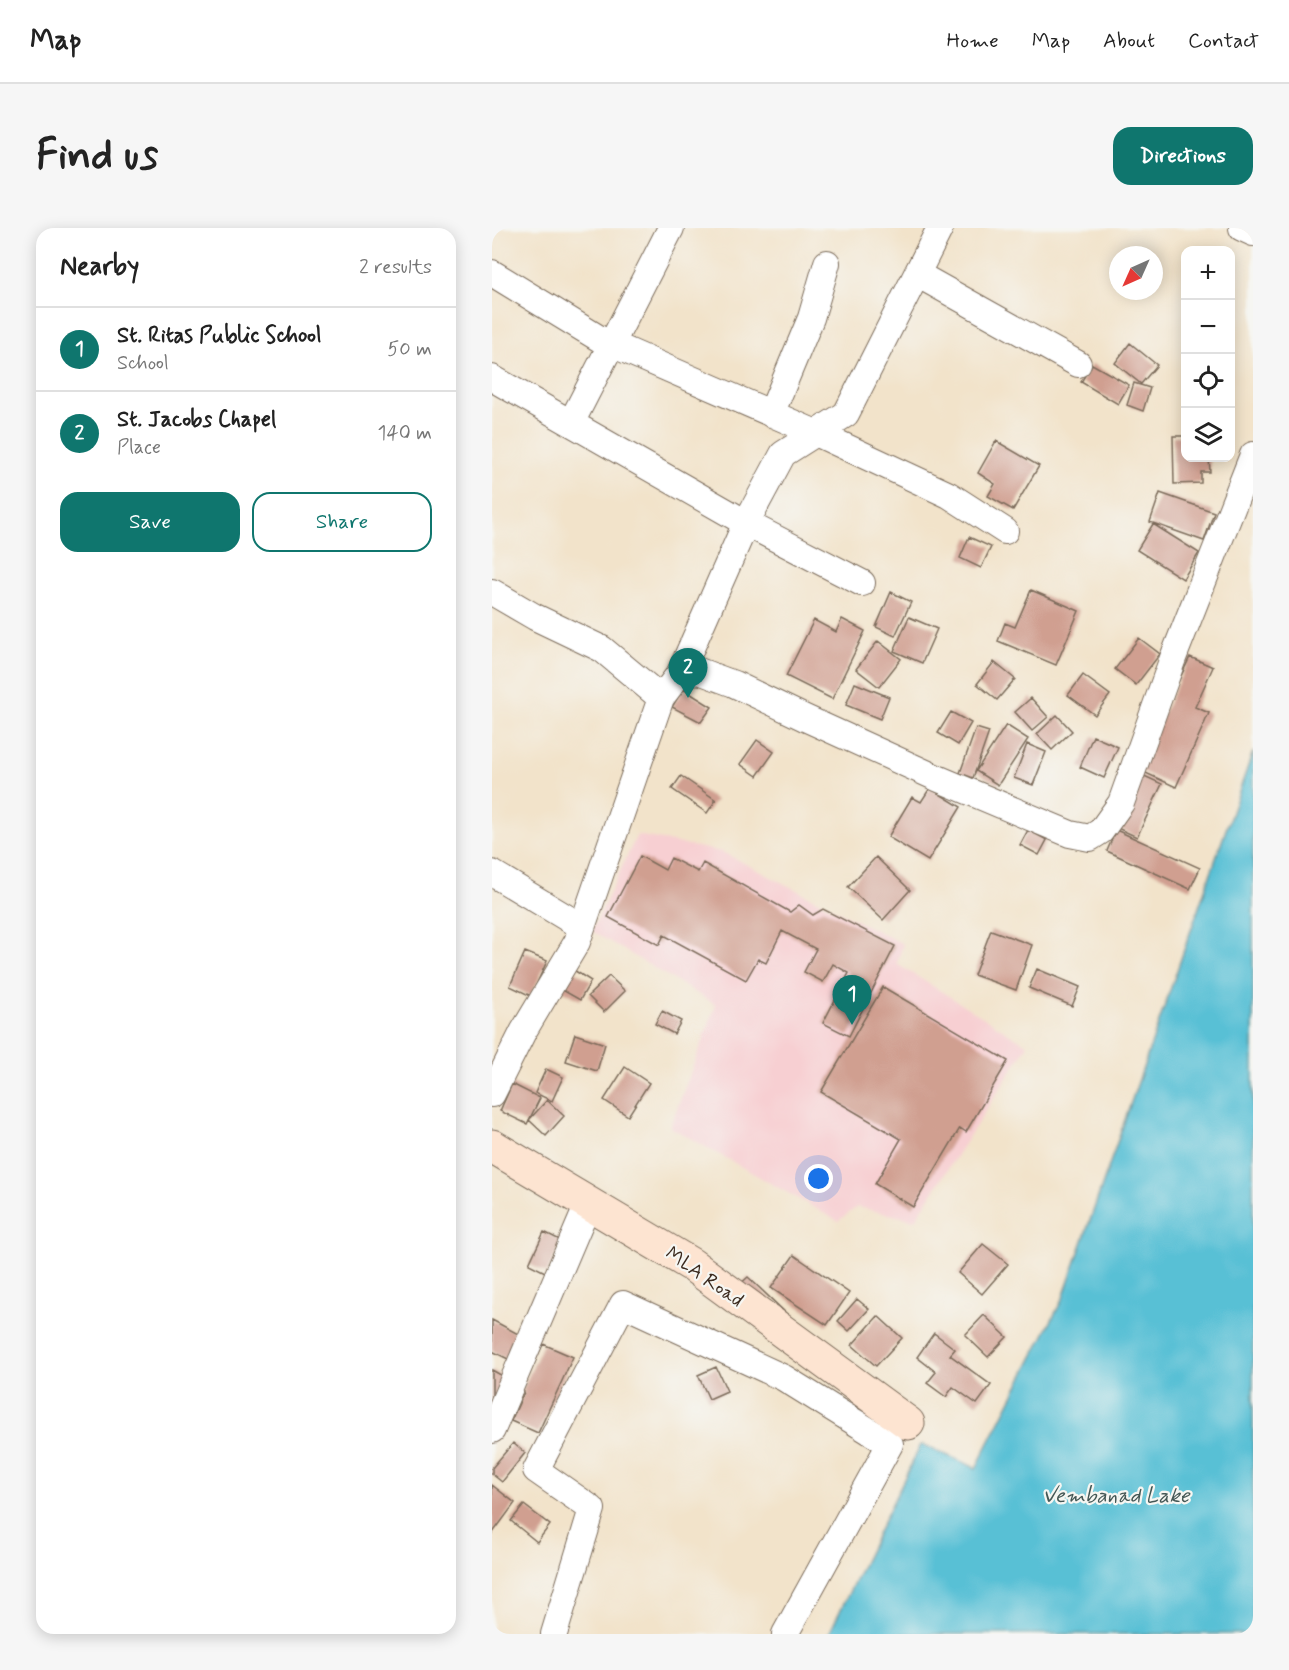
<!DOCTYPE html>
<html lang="en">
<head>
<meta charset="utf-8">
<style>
	:root { --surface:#fff; --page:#f6f6f6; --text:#222; --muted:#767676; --line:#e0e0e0; --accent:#0f766e }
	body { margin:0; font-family:Mynerve,sans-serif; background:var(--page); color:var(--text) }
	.controls { position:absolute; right:18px; top:18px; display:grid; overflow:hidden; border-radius:12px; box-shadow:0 3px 15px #0003 }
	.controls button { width:54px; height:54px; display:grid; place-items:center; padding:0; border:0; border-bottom:2px solid var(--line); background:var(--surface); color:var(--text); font:30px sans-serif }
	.compass { position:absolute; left:617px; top:18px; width:54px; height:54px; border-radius:50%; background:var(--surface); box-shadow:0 3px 15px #0003; rotate:225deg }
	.you { position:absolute; left:327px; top:951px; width:21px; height:21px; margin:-15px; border:4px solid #fff; border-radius:50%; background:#1a73e8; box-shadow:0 0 0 9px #1a73e833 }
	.badge { display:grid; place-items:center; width:39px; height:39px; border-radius:50%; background:var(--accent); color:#fff; font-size:20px; font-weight:700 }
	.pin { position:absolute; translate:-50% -50px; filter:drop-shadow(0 2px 3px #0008) }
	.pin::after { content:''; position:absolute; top:32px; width:21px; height:18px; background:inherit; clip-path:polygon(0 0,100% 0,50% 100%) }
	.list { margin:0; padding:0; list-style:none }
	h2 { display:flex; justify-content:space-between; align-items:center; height:78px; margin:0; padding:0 24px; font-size:26px }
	h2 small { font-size:20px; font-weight:400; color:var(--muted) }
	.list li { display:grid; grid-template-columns:39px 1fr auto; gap:18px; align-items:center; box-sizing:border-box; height:84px; padding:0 24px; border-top:2px solid var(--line) }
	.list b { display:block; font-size:22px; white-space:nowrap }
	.list p { margin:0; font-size:20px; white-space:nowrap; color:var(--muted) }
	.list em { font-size:20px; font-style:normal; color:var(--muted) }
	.actions { display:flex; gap:12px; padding:18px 24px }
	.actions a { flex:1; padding:14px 0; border:2px solid var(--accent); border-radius:18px; text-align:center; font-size:21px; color:var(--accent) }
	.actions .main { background:var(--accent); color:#fff }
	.icon { flex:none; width:33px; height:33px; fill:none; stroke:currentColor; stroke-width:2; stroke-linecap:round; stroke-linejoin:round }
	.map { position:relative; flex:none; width:761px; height:1406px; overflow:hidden; border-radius:18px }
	header { display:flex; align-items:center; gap:36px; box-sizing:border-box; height:84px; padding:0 30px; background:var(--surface); border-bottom:2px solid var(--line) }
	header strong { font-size:28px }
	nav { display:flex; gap:33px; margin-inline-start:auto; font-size:21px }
	.intro { display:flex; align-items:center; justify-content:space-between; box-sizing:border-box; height:144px; padding:0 36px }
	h1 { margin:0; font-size:42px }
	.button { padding:15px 27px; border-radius:18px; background:var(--accent); color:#fff; font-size:21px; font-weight:700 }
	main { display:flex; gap:36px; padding:0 36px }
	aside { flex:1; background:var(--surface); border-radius:18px; box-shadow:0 3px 15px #0003 }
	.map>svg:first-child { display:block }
	.built { fill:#f7cfd2 }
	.water { fill:#58c0d5; stroke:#4a757a; stroke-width:1.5 }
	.building { fill:#d09f90 }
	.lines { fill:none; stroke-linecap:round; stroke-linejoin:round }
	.street-casing { stroke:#7b6b5a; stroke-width:28 }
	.secondary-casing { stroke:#7b6b5a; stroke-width:35 }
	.street { stroke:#fff; stroke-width:26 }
	.secondary { stroke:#fde4d1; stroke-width:33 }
	.labels { text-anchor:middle; stroke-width:4.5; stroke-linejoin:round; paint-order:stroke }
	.street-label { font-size:20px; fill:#3b2a1e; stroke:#f6f6f2 }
	.water-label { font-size:21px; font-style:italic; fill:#445755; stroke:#f6f6f2 }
</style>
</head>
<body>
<header>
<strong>Map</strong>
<nav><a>Home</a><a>Map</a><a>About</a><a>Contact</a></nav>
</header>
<div class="intro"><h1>Find us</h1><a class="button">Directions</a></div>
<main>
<aside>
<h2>Nearby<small>2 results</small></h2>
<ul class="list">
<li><span class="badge">1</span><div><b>St. Ritas Public School</b><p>School</p></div><em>50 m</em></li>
<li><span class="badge">2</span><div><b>St. Jacobs Chapel</b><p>Place</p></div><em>140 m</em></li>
</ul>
<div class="actions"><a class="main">Save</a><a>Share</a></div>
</aside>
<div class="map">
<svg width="761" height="1406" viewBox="0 0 761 1406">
	<rect width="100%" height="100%" fill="#f6f6f2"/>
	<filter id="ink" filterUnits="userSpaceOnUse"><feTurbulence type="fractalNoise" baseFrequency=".0167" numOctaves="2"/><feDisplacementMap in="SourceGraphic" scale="12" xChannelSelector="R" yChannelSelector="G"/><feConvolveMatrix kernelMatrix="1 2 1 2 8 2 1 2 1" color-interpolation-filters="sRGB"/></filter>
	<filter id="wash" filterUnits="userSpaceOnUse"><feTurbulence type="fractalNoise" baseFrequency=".008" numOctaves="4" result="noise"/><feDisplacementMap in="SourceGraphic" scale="24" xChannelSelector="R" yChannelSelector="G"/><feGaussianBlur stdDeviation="1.35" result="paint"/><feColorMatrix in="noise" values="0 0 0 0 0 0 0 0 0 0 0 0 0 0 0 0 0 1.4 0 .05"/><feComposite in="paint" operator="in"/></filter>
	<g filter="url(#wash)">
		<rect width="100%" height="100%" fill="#f2e3ca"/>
		<path class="built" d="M145,607L230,624L411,716L405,736L536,817L423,992L365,979L346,993L178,899L224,777L100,703Z"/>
		<path class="water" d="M761,524V1406H337L429,1216L484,1240L571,1070Z"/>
		<g id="blocks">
			<path class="building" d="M638,115L665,137L649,156L623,135Z
				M600,136L637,157L626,176L589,154Z
				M642,155L658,160L651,183L635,177Z
				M681,208H694V230H717L718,244H709V255L682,256Z
				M504,213L547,238L521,282L496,268L503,256L486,245Z
				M668,265L722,284L712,313L658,294Z
				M661,296L707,325L691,351L645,322Z
				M477,309L499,319L489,340L468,330Z
				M539,362L587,383L564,437L506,413L513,395L523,399Z
				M399,364L419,374L403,408L384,399Z
				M417,389L445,401L430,435L402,423Z
				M350,391L373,403L340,471L294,448L322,392L344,404Z
				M647,410L668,426L644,457L623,441Z
				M386,413L409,431L387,459L364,441Z
				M698,429L721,439L703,479L717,485L684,559L645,541Z
				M502,434L523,451L505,472L485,456Z
				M591,447L618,467L603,487L576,467Z
				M363,455L397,469L388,491L354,477Z
				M191,461L220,479L209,494L180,479Z
				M539,470L556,489L540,503L523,484Z
				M459,484L479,495L466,517L446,505Z
				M565,487L580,503L560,522L545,506Z
				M514,497L536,511L506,557L484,543Z
				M484,500L497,504L481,550L468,545Z
				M601,508L626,519L612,550L588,539Z
				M265,512L282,524L265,548L248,536Z
				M535,516L554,524L541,557L522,550Z
				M648,546L670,556L645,609L623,599Z
				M189,548L224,572L215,585L180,561Z
				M438,560L469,579L436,633L396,609L420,569L429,574Z
				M536,602L555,612L547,627L528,617Z
				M624,602L708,640L698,661L615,623Z
				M148,628L173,642L179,630L206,644L211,635L298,684L307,677L321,687L331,681L403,718L357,808L331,795L357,745L341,736L331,754L312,744L324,721L290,703L274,735L266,731L254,752L172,707L167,717L116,689Z
				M384,629L418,662L391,692L356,659Z
				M499,702L540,717L524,762L482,747Z
				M33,724L55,733L39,768L18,758Z
				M77,739L99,753L88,772L65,759Z
				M545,741L588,759L580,778L537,760Z
				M117,748L133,763L112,784L96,768Z
				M391,759L516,833L474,904L468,900L421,979L383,956L409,911L329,864Z
				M170,783L189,793L182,806L163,796Z
				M83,806L113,816L105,843L74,833Z
				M133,839L157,855L136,888L112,872Z
				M54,841L71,849L60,873L43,865Z
				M20,856L48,870L35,896L8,883Z
				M55,872L72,888L54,908L37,892Z
				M52,1004L70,1013L55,1045L37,1036Z
				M491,1016L516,1036L490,1066L466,1045Z
				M302,1027L357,1065L335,1097L279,1060Z
				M256,1049L295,1086L284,1098L244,1060Z
				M365,1071L377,1081L357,1103L346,1093Z
				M492,1087L515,1109L496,1129L473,1107Z
				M386,1088L410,1110L384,1138L360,1117Z
				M0,1092L30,1108L18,1132L0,1123Z
				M442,1105L463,1121L458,1127L499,1157L485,1176L461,1159L454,1169L435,1155L444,1144L425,1129Z
				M51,1116L81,1129L46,1205L19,1193L32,1164L30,1163Z
				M224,1139L235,1163L217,1171L206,1147Z
				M0,1142L14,1150L0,1172Z
				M21,1215L33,1225L10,1254L0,1246V1240Z
				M0,1257L23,1275L0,1306Z
				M32,1277L58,1297L45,1314L19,1293Z"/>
		</g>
	</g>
	<g filter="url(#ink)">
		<use href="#blocks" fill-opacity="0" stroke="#7b6b5a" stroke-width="1.5"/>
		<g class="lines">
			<g class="street-casing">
				<path id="street" d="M750,0L761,5
					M0,45L108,111L324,205L457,267L513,303
					M425,46L586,136
					M0,150L254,295L370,355
					M279,186L319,90L335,35
					M79,195L179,0
					M0,364L43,389L110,421L169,470
					M188,445L254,295L291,226L354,186L448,0
					M0,645L90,699
					M0,866L31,804L85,714L169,470L188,445L207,443L242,456L313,490L445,550L578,606L598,610L609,603L629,575L681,430L761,227
					M0,1202L97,974
					M62,1406L100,1281L44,1242L131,1076L292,1150L398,1216L293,1406"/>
			</g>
			<g class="secondary-casing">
				<path id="secondary" d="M0,918L200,1037L416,1195"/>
			</g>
			<use href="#street" class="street"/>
			<use href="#secondary" class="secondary"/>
		</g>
	</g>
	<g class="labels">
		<g class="street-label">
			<text transform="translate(213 1048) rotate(35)" y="7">MLA Road</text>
		</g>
		<g class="water-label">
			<text x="624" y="1274">Vembanad Lake</text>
		</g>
	</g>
</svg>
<div class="controls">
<button>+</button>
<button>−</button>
<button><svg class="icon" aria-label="locate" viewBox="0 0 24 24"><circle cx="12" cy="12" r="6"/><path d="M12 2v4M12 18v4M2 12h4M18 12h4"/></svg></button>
<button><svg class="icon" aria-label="layers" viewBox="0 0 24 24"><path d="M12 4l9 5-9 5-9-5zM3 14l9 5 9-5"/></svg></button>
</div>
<svg class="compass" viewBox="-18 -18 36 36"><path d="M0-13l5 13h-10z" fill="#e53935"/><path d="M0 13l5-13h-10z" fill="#767676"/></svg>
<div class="you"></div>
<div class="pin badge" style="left:360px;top:797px">1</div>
<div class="pin badge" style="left:196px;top:470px">2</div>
</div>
</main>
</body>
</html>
